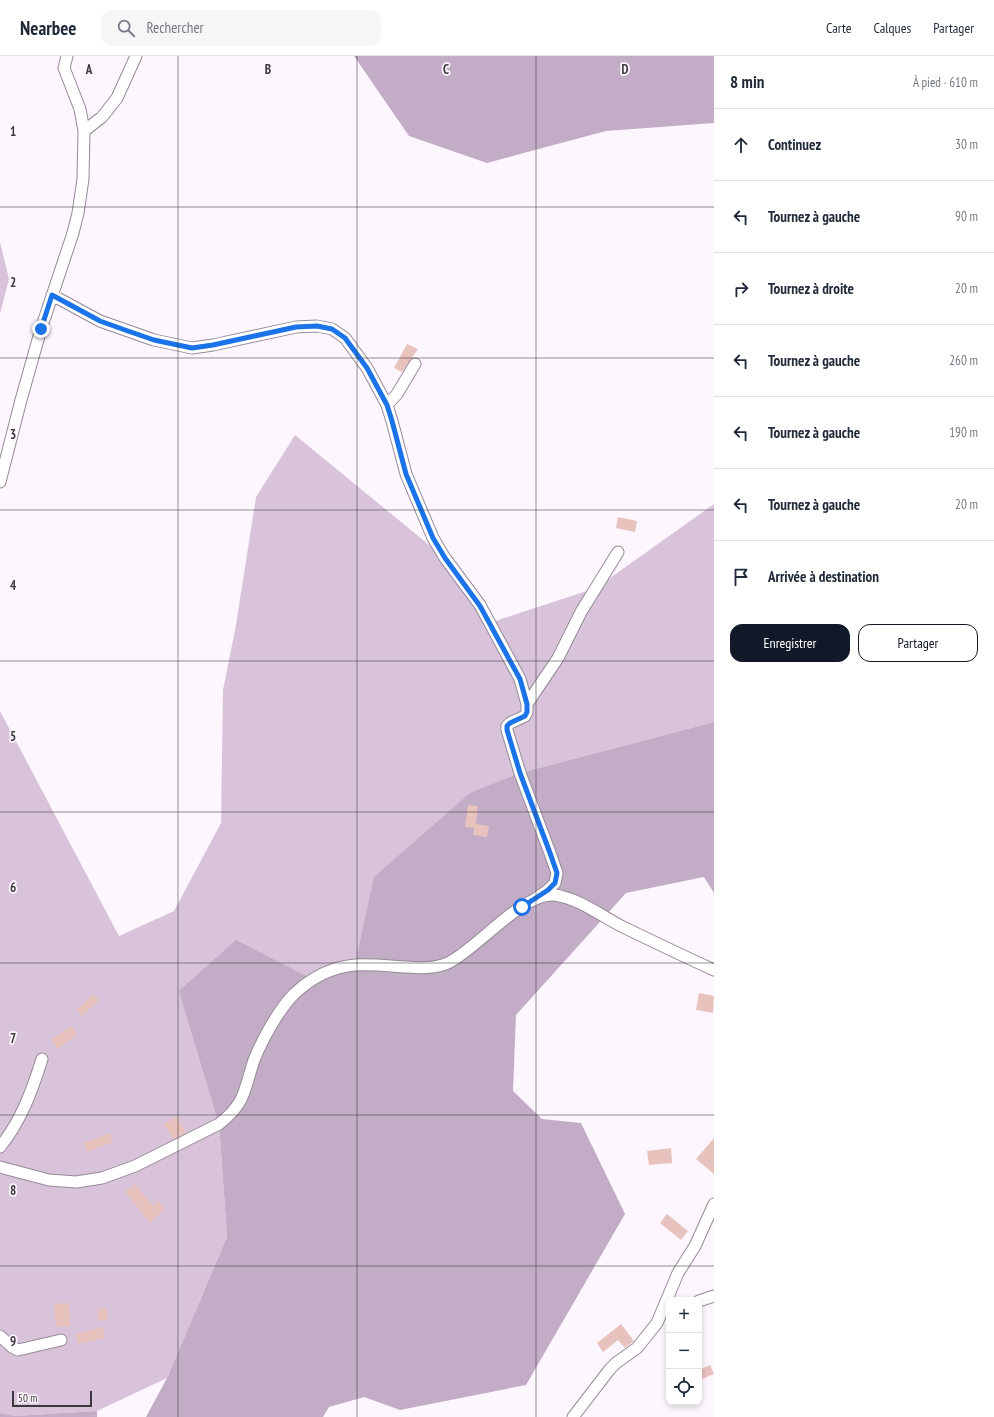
<!DOCTYPE html>
<html lang="fr">
<head>
<meta charset="utf-8">
<style>
	:root { --surface:#fff; --page:#f6f6f7; --text:#1f2937; --muted:#747a83; --line:#e0e1e3; --accent:#111827 }
	body { margin:0; font-family:"PT Sans Narrow",sans-serif; background:var(--page); color:var(--text) }
	.controls { position:absolute; right:12px; bottom:12px; display:grid; overflow:hidden; border-radius:8px; box-shadow:0 2px 6px #0003 }
	.controls button { width:36px; height:36px; display:grid; place-items:center; padding:0; border:0; border-bottom:1px solid var(--line); background:var(--surface); color:var(--text); font:20px sans-serif }
	.scale { position:absolute; left:12px; bottom:10px; width:80px; box-sizing:border-box; padding-left:4px; border:2px solid #3d383d; border-top:0; font-size:11px; line-height:14px; white-space:nowrap; color:#3d383d; -webkit-text-stroke:3px #fdf6fe; paint-order:stroke }
	.stop { position:absolute; width:12px; height:12px; margin:-9px; border:3px solid #1a73e8; border-radius:50%; background:#fff }
	.stop.end { background:#1a73e8; border-color:#fff; box-shadow:0 1px 4px #0008 }
	.list { margin:0; padding:0; list-style:none }
	h2 { display:flex; justify-content:space-between; align-items:center; height:52px; margin:0; padding:0 16px; font-size:17px }
	h2 small { font-size:13px; font-weight:400; color:var(--muted) }
	.list li { display:grid; grid-template-columns:26px 1fr auto; gap:12px; align-items:center; box-sizing:border-box; height:72px; padding:0 16px; border-top:1px solid var(--line) }
	.list b { display:block; font-size:15px; white-space:nowrap }
	.list em { font-size:13px; font-style:normal; color:var(--muted) }
	.actions { display:flex; gap:8px; padding:12px 16px }
	.actions a { flex:1; padding:9px 0; border:1px solid var(--accent); border-radius:12px; text-align:center; font-size:14px; color:var(--accent) }
	.actions .main { background:var(--accent); color:#fff }
	.icon { flex:none; width:22px; height:22px; fill:none; stroke:currentColor; stroke-width:2; stroke-linecap:round; stroke-linejoin:round }
	.map { position:relative; flex:none; width:714px; height:1361px; overflow:hidden }
	header { display:flex; align-items:center; gap:24px; box-sizing:border-box; height:56px; padding:0 20px; background:var(--surface); border-bottom:1px solid var(--line) }
	header strong { font-size:19px }
	nav { display:flex; gap:22px; margin-inline-start:auto; font-size:14px }
	.search { width:280px; height:36px; background:var(--page); display:flex; align-items:center; gap:10px; box-sizing:border-box; padding:0 14px; border-radius:12px; color:var(--muted); font-size:15px }
	main { display:flex }
	aside { flex:1; background:var(--surface) }
	.map>svg:first-child { display:block }
	.green { fill:#d8c3db }
	.forest { fill:#c3acc6 }
	.building { fill:#e8c2bd }
	.lines { fill:none; stroke-linecap:round; stroke-linejoin:round }
	.street-casing { stroke:#958a97; stroke-width:13 }
	.street { stroke:#fff; stroke-width:11 }
	.route { stroke:#1a73e8; stroke-width:5 }
	.grid { fill:none; stroke:#3d383d; stroke-width:1; stroke-opacity:0.55 }
	.grid-label { font-size:13px; text-anchor:middle; font-weight:bold; fill:#3d383d; stroke:#fdf6fe; stroke-width:3.5; stroke-linejoin:round; paint-order:stroke }
</style>
</head>
<body>
<header>
<strong>Nearbee</strong>
<div class="search"><svg class="icon" aria-label="search" viewBox="0 0 24 24"><circle cx="10" cy="10" r="6"/><path d="M15 15l6 6"/></svg>Rechercher</div>
<nav><a>Carte</a><a>Calques</a><a>Partager</a></nav>
</header>
<main>
<div class="map">
<svg width="714" height="1361" viewBox="0 0 714 1361">
	<rect width="100%" height="100%" fill="#fdf6fe"/>
	<path class="green" d="M0,186L9,223L0,258Z
		M295,379L445,502L489,567L596,532L714,448V666L520,717L219,1068L227,1181L167,1322L97,1355L15,1360L0,1357V655L119,880L174,855L221,767L223,634L236,569L256,441Z"/>
	<path class="forest" d="M354,0H714V67L606,75L487,107L409,80Z
		M714,666V837L704,821L626,837L516,959L513,1035L542,1063L581,1067L625,1158L526,1329L400,1354L364,1341L329,1351L323,1361H146L167,1322L227,1181L219,1068L179,935L236,884L312,923L355,909L374,821L470,737L520,717Z
		M97,1355V1361H0V1357L15,1360Z"/>
	<path class="building" d="M407,288L418,293L402,316L394,312Z
		M618,461L637,465L635,476L616,472Z
		M468,749L478,750L476,768L489,770L487,781L473,779L474,772L465,771Z
		M699,937L714,940L713,957L696,954Z
		M93,938L99,944L82,960L77,954Z
		M71,970L77,978L58,993L51,984Z
		M177,1061L186,1077L173,1083L164,1068Z
		M110,1077L113,1086L87,1096L84,1087Z
		M714,1082V1118L696,1103Z
		M671,1092L672,1107L649,1109L647,1095Z
		M135,1128L153,1150L158,1145L166,1152L150,1167L125,1136Z
		M667,1158L688,1175L681,1184L660,1167Z
		M69,1247L70,1270L56,1271L54,1248Z
		M106,1252L108,1264L98,1265L97,1253Z
		M621,1268L634,1285L625,1292L618,1284L603,1296L597,1287Z
		M103,1271L105,1282L78,1288L75,1278Z
		M710,1309L714,1318L699,1324V1314Z"/>
	<g class="lines">
		<g class="street-casing">
			<path id="street" d="M84,75L102,61L117,42L136,0
				M52,239L100,265L154,284L192,292L213,289L296,271L317,270L332,273L345,282L367,312L387,349L392,365L406,418L433,482L445,502L480,549L520,623L527,648V656L525,660L510,667L507,670V674L520,717L550,797L557,817L555,827L548,834L535,843
				M387,349L397,338L415,308
				M0,426L21,344L41,273L73,177L78,157L83,123L84,75L80,53L64,12L67,0
				M527,648L558,602L581,556L618,496
				M0,1091C21,1065 32,1035 42,1003
				M0,1111L49,1124L76,1126L102,1122L135,1110L219,1068C246,1047 244,1034 254,1004C262,984 279,953 294,938C311,922 332,911 355,909C371,908 389,910 405,911C420,912 434,913 448,907C476,894 523,836 554,839C578,842 600,859 621,870C652,885 683,900 714,914
				M699,1245L714,1240
				M0,1280L12,1291L18,1294L61,1284
				M573,1361L610,1313L616,1307L637,1292L657,1267L678,1217L695,1190L714,1148"/>
		</g>
		<use href="#street" class="street"/>
	</g>
	<g class="lines">
		<path class="route" d="M41,273L52,239L100,265L125,274L154,284L192,292L213,289L296,271L317,270L332,273L345,282L367,312L387,349L392,365L406,418L433,482L445,502L480,550L520,623L527,648V656L525,660L510,667L507,670V674L520,717L550,797L557,817L555,827L548,834L522,851"/>
	</g>
	<path class="grid" d="M178,0V1361M357,0V1361M536,0V1361M0,151H714M0,302H714M0,454H714M0,605H714M0,756H714M0,907H714M0,1059H714M0,1210H714"/>
	<g class="grid-label">
		<text x="89" y="18">A</text>
		<text x="268" y="18">B</text>
		<text x="446" y="18">C</text>
		<text x="625" y="18">D</text>
		<text x="13" y="80">1</text>
		<text x="13" y="231">2</text>
		<text x="13" y="383">3</text>
		<text x="13" y="534">4</text>
		<text x="13" y="685">5</text>
		<text x="13" y="836">6</text>
		<text x="13" y="987">7</text>
		<text x="13" y="1139">8</text>
		<text x="13" y="1290">9</text>
	</g>
</svg>
<div class="controls">
<button>+</button>
<button>−</button>
<button><svg class="icon" aria-label="locate" viewBox="0 0 24 24"><circle cx="12" cy="12" r="6"/><path d="M12 2v4M12 18v4M2 12h4M18 12h4"/></svg></button>
</div>
<div class="scale">50 m</div>
<div class="stop" style="left:522px;top:851px"></div>
<div class="stop end" style="left:41px;top:273px"></div>
</div>
<aside>
<h2>8 min<small>À pied · 610 m</small></h2>
<ul class="list">
<li><svg class="icon" aria-label="ahead" viewBox="0 0 24 24"><path d="M12 20V5M6 11l6-6 6 6"/></svg><div><b>Continuez</b></div><em>30 m</em></li>
<li><svg class="icon" aria-label="left" viewBox="0 0 24 24"><path d="M17 20v-9H6M10 6l-5 5 5 5"/></svg><div><b>Tournez à gauche</b></div><em>90 m</em></li>
<li><svg class="icon" aria-label="right" viewBox="0 0 24 24"><path d="M7 20v-9h11M14 6l5 5-5 5"/></svg><div><b>Tournez à droite</b></div><em>20 m</em></li>
<li><svg class="icon" aria-label="left" viewBox="0 0 24 24"><path d="M17 20v-9H6M10 6l-5 5 5 5"/></svg><div><b>Tournez à gauche</b></div><em>260 m</em></li>
<li><svg class="icon" aria-label="left" viewBox="0 0 24 24"><path d="M17 20v-9H6M10 6l-5 5 5 5"/></svg><div><b>Tournez à gauche</b></div><em>190 m</em></li>
<li><svg class="icon" aria-label="left" viewBox="0 0 24 24"><path d="M17 20v-9H6M10 6l-5 5 5 5"/></svg><div><b>Tournez à gauche</b></div><em>20 m</em></li>
<li><svg class="icon" aria-label="arrive" viewBox="0 0 24 24"><path d="M6 21V4h12l-3 4 3 4H6"/></svg><div><b>Arrivée à destination</b></div></li>
</ul>
<div class="actions"><a class="main">Enregistrer</a><a>Partager</a></div>
</aside>
</main>
</body>
</html>
